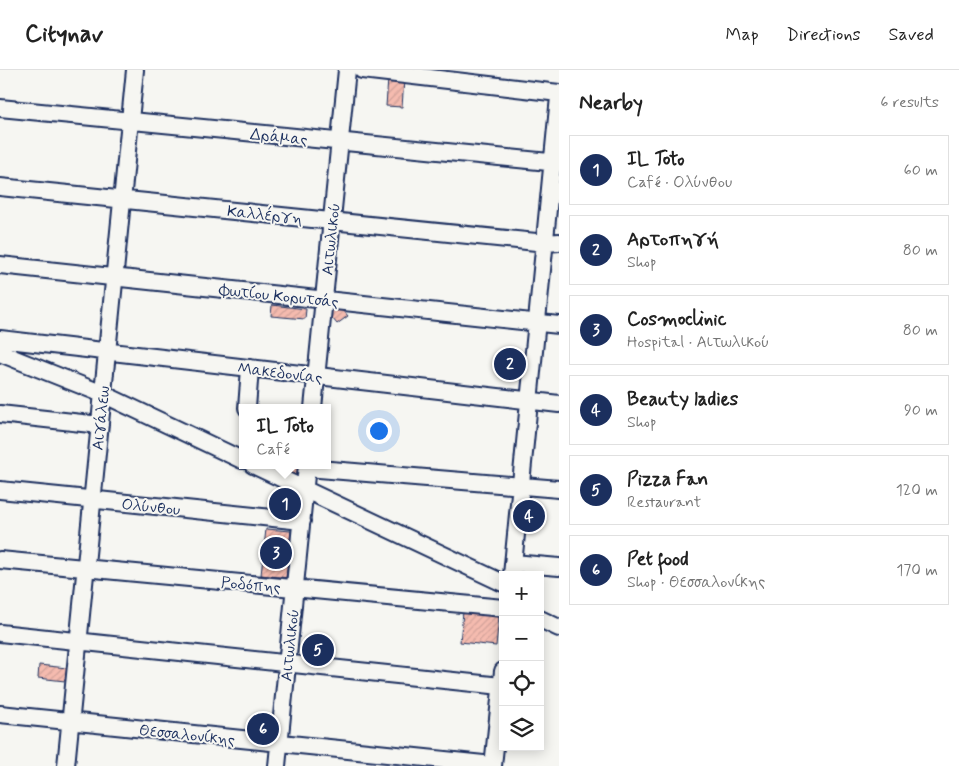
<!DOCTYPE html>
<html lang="en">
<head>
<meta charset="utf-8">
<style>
	:root { --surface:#fff; --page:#f2f2f2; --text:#222; --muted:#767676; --line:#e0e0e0; --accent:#1b2f5e }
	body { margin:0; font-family:Mynerve,sans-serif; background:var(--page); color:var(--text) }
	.controls { position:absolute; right:15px; bottom:15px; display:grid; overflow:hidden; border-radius:0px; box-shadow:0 2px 12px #0003 }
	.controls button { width:45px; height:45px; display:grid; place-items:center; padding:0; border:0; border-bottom:1px solid var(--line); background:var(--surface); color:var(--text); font:25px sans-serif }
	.you { position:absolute; left:378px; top:360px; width:18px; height:18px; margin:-12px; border:4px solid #fff; border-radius:50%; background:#1a73e8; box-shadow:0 0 0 8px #1a73e833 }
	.badge { display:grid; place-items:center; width:32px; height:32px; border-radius:50%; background:var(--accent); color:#fff; font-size:16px; font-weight:700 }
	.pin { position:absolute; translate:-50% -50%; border:2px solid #fff; box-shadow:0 1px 5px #0006 }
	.popup { position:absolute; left:239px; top:334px; width:92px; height:65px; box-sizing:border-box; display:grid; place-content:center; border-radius:0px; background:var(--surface); filter:drop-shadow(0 1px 4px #0005); font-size:16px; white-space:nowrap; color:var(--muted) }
	.popup b { font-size:19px; color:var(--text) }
	.popup::after { content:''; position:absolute; left:50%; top:100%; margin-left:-10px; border:10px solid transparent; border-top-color:var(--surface) }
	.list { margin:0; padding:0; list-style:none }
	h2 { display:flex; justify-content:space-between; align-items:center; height:65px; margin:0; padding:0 20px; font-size:21px }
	h2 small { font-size:16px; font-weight:400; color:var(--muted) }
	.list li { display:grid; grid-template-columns:32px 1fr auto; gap:15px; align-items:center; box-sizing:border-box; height:70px; margin:0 10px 10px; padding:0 10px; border:1px solid var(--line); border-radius:0px }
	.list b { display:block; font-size:19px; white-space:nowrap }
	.list p { margin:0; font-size:16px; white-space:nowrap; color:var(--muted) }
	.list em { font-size:16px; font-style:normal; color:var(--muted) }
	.icon { flex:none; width:28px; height:28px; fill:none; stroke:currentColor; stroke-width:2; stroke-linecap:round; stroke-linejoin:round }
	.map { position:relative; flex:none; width:559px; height:696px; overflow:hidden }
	header { display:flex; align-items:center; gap:30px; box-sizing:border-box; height:70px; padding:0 25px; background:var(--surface); border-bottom:1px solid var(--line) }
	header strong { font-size:24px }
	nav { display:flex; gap:28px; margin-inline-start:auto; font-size:18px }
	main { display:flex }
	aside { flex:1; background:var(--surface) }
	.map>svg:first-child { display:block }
	.building { fill:url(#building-hatch); stroke:#1b2f5e }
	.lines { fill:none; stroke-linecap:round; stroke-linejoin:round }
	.minor-casing { stroke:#1b2f5e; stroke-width:20 }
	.minor { stroke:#f6f6f2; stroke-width:16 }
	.labels { text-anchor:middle; stroke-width:4; stroke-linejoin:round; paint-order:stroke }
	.street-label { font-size:16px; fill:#1b2f5e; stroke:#f6f6f2 }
</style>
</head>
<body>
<header>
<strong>Citynav</strong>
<nav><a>Map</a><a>Directions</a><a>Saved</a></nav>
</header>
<main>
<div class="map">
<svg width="559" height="696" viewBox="0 0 559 696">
	<defs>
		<pattern id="building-hatch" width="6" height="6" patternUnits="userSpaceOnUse" patternTransform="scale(1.25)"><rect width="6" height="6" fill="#f5bbaf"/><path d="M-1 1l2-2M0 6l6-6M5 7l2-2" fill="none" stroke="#d1a199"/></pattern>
	</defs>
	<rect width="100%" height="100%" fill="#f6f6f2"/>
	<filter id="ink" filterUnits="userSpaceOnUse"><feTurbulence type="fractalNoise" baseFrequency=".02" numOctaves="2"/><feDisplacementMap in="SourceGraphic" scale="10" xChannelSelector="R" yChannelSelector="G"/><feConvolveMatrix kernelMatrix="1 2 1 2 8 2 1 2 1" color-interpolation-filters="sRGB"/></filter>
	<g filter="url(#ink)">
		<path class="building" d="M388,9L404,10L402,37L386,36Z
			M272,235L306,239L305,249L271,246Z
			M339,235L348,246L337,254L328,243Z
			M282,395H301L300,408L282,400Z
			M266,459L291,461L286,508L261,505Z
			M463,542L499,546L496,576L460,572Z
			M39,595L67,598L65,611L38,608Z"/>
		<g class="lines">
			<g class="minor-casing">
				<path id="minor" d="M362,0L559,23
					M0,38L559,93
					M0,117L546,173L559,172
					M0,195L559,255
					M0,269L559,334
					M0,283L103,324L242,390
					M247,338L250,298
					M313,338L347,0
					M0,344L100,355
					M253,395L503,513
					M307,398L559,419
					M0,420L302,451
					M0,490L503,538
					M513,493L559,497
					M512,505L559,27
					M540,549L559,558
					M0,563L501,616
					M0,644L493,695
					M66,696L135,0
					M277,696L307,395
					M493,696L503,601"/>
			</g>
			<use href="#minor" class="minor"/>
		</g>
	</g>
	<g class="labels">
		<g class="street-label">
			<text transform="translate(279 66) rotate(6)" y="6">Δράμας</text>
			<text transform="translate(265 144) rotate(6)" y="6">Καλλέργη</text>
			<text transform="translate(330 169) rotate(-84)" y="6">Αιτωλικού</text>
			<text transform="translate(279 225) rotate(6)" y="6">Φωτίου Κορυτσάς</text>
			<text transform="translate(280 302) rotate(7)" y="6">Μακεδονίας</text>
			<text transform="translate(100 348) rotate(-84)" y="6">Αιγάλεω</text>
			<text transform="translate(151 436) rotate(6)" y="6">Ολύνθου</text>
			<text transform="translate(251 514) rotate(5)" y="6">Ροδόπης</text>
			<text transform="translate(289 575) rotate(-84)" y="6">Αιτωλικού</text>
			<text transform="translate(187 664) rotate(6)" y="6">Θεσσαλονίκης</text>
		</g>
	</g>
</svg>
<div class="controls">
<button>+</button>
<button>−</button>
<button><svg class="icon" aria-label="locate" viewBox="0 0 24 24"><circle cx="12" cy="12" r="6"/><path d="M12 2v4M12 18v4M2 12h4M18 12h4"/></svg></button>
<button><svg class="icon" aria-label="layers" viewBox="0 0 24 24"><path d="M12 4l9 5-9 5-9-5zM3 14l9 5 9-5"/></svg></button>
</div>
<div class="you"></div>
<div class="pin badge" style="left:285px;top:434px">1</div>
<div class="popup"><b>IL Toto</b>Café</div>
<div class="pin badge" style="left:510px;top:294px">2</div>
<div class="pin badge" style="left:276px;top:483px">3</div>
<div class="pin badge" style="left:529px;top:446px">4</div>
<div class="pin badge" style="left:318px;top:580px">5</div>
<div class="pin badge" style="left:263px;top:659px">6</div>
</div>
<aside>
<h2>Nearby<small>6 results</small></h2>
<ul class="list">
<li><span class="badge">1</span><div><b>IL Toto</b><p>Café · Ολύνθου</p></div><em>60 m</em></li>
<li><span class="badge">2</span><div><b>Αρτοπηγή</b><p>Shop</p></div><em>80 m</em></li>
<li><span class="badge">3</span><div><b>Cosmoclinic</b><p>Hospital · Αιτωλικού</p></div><em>80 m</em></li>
<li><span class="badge">4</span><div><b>Beauty ladies</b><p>Shop</p></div><em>90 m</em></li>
<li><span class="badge">5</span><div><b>Pizza Fan</b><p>Restaurant</p></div><em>120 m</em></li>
<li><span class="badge">6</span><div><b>Pet food</b><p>Shop · Θεσσαλονίκης</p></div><em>170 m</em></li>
</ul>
</aside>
</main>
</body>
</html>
